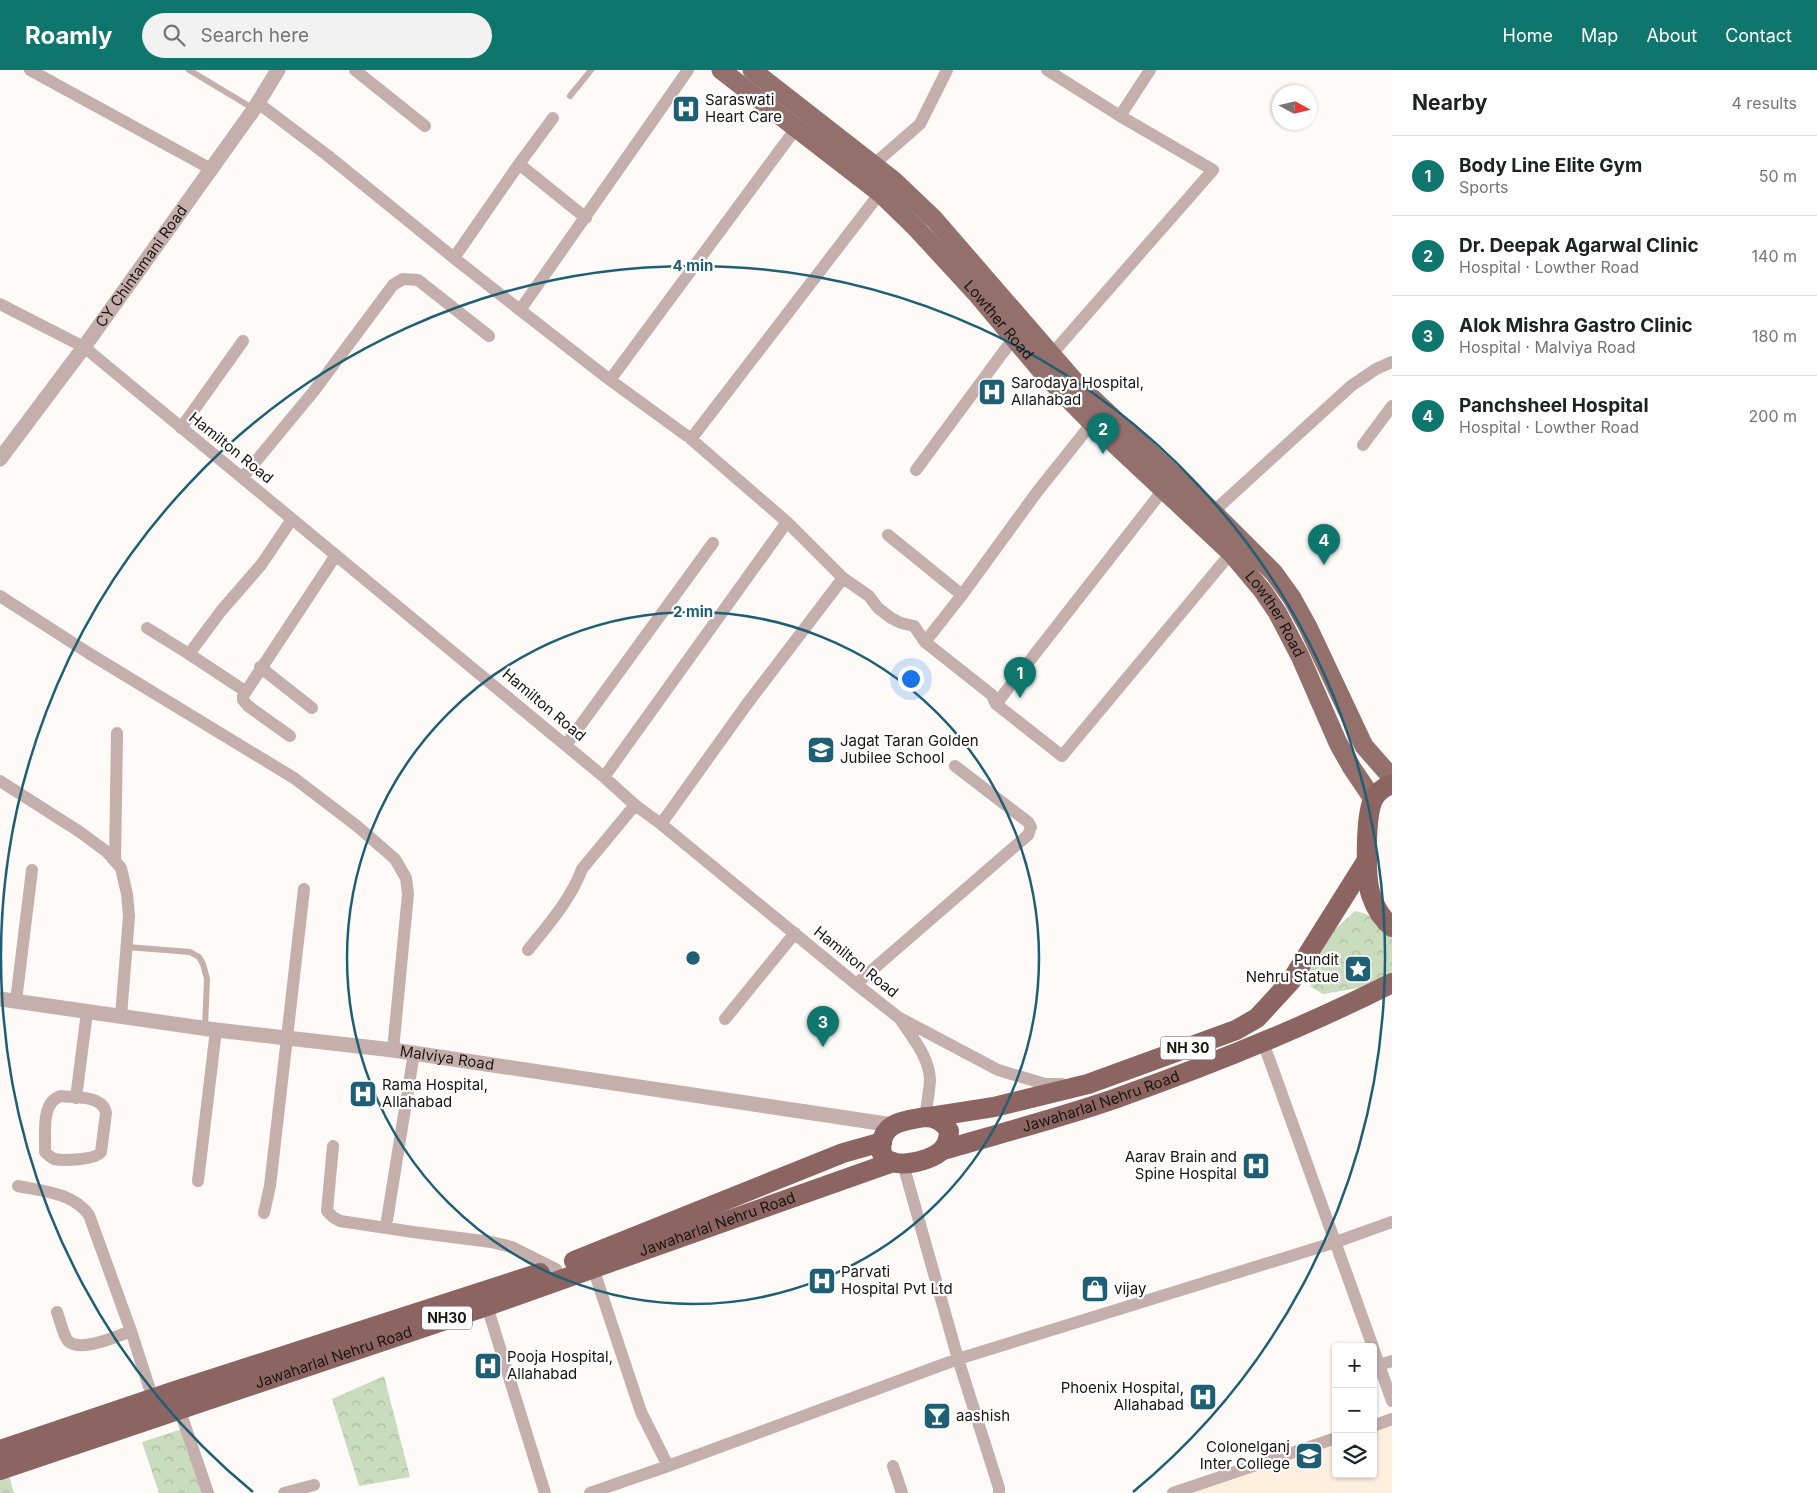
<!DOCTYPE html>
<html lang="en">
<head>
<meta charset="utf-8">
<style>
	:root { --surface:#fff; --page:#f2f2f2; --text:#202124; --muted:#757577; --line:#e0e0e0; --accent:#0f766e }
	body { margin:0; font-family:Inter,sans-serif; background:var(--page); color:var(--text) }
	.controls { position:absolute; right:15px; bottom:15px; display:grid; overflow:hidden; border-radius:5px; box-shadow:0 1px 4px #0004 }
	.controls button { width:45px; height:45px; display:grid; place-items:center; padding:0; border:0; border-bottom:1px solid var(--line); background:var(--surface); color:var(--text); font:25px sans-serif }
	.compass { position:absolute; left:1272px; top:15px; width:45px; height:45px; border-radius:50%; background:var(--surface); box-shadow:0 1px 4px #0004; rotate:98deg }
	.you { position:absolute; left:910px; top:608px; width:18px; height:18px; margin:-12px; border:4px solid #fff; border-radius:50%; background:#1a73e8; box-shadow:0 0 0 8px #1a73e833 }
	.badge { display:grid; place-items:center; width:32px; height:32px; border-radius:50%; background:var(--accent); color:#fff; font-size:16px; font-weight:700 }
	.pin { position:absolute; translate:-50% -41px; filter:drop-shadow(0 1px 2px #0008) }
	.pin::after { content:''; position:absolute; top:26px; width:18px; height:15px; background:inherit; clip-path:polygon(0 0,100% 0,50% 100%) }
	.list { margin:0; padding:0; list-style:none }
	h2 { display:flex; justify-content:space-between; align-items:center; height:65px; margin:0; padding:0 20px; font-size:21px }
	h2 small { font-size:16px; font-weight:400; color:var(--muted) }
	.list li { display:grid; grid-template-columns:32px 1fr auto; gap:15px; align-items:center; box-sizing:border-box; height:80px; padding:0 20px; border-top:1px solid var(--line) }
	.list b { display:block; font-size:19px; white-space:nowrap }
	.list p { margin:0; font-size:16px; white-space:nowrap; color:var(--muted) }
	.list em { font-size:16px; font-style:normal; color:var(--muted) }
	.icon { flex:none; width:28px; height:28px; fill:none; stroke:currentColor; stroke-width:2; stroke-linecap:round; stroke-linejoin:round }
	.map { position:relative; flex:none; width:1392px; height:1423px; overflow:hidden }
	header { display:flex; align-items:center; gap:30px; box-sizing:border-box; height:70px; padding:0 25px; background:var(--accent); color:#fff }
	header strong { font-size:24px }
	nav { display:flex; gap:28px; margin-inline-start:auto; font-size:18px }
	.search { width:350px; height:45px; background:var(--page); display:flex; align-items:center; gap:12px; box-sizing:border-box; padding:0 18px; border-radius:28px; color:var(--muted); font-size:19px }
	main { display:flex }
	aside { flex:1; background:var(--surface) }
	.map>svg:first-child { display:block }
	.built { fill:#ffefdf }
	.park { fill:url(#park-crowns) }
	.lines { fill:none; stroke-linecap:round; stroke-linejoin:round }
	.service { stroke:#c4afad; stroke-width:6 }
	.minor { stroke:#c4afad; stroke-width:12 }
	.tertiary { stroke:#c4afad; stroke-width:15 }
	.primary { stroke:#94706d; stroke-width:19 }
	.trunk { stroke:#8c6562; stroke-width:20 }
	.ring { fill:none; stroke:#1e5f74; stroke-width:2.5 }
	.labels { text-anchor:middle; stroke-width:4.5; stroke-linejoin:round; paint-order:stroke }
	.shield { fill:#fff; stroke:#5f5b58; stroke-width:1 }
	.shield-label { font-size:14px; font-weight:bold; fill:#1a1511 }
	.poi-label { font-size:15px; fill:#1a1511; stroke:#fff; text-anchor:start }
	.street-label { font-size:15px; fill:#1a1511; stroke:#fff }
	.centre { fill:#1e5f74; stroke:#fff; stroke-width:2.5 }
	.ring-label { font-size:15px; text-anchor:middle; font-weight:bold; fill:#1e5f74; stroke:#fff; stroke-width:4.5; stroke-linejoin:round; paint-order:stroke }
</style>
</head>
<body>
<header>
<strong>Roamly</strong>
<div class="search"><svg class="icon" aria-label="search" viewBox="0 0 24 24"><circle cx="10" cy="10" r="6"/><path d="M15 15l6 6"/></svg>Search here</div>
<nav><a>Home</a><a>Map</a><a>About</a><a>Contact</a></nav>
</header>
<main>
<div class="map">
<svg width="1392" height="1423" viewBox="0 0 1392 1423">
	<defs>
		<pattern id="park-crowns" width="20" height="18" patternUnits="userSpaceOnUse" patternTransform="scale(1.25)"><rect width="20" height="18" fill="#c9dcbe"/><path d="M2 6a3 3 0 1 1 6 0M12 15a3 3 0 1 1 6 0" fill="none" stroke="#acbca2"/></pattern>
	</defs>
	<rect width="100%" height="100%" fill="#fdfaf8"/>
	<path class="built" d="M1392,1349V1423H1173L1336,1368V1404H1373V1356Z"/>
	<path class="park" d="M1355,841C1371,844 1380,852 1392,862V904L1377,915L1323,924L1311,917L1308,905L1333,861Z
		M384,1306L410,1407L359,1416L332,1329Z
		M185,1358L206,1423H159L142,1372Z
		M9,1406L14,1423H0V1409Z"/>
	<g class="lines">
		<path class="service" d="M189,0L254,39
			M570,26L591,0
			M127,877L190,882L199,887L203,894L207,909L205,957"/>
		<path class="minor" d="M30,0L211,99
			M355,0L425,56
			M1047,0L1120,46L1213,100L1051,285
			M258,33L327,85L454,188
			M1120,46L1150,0
			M519,94L553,48
			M873,95L920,54L947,0
			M880,123L691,369L787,452L843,508L869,526L878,538L891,548L901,553L914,556L925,572L992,625L996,634L1062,686L1231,483
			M0,234L84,277L604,707L635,735L661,754L856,914L898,947L998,1000L1045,1014H1062
			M520,240L454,188L519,94L586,148
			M610,310L520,240L688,0
			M181,358L243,271
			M687,366L610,310L797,57
			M1363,375L1392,336
			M916,400L1013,269
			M242,408L314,321L393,215L403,209L418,210L489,266
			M1213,442L1351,316L1376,299L1392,292
			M888,465L962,525
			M0,526L90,584L294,708L357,756L395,789L406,808L408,824L393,980
			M147,558L189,584
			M925,572L962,525L1037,422L1092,353
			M260,597L312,638
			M245,621L189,584L221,541L261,495L292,449
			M996,634L1163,420
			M290,666L248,636L243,630V626L336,485
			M566,675L713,473
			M604,707L787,452
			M0,711L80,762L107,782L121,798L127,824L129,846L121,946
			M661,754L747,634L843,508
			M115,791L117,663
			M528,880C548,855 571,829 582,799L635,735
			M856,914L1028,765L1031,757L1028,752L955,696
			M16,931L32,800
			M725,949L795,863
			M900,949C912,967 930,988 930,1011C929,1023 927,1035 925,1047
			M1263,972L1373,1277
			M61,1026C75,1028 103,1025 106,1043L101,1082C95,1090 64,1091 54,1089C50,1087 48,1085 45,1082C46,1065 40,1032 61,1026Z
			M76,1028L87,942
			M333,1076L327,1141L333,1147L340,1151L413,1162L491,1172L512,1177L556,1199
			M903,1094L958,1289L999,1418V1423
			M198,1111L216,960
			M18,1116C43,1121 73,1123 89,1145L131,1261L153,1329
			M264,1143L270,1116L304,819
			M387,1150L414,983
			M593,1198L641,1342L668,1396
			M487,1236L545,1423
			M57,1242C60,1250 63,1265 68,1271C81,1283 117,1266 131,1261
			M1373,1278L1392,1331
			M1379,1295L1392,1291
			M179,1338L208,1423
			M1373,1356L1392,1349
			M893,1396L902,1423
			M284,1423L314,1415
			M590,1423L668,1396L958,1289L1336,1172L1392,1152
			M1173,1423L1336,1368"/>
		<g class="tertiary">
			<path id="s1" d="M0,389L84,277L254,39L278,0"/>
			<path id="s2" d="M0,929L216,960L393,980L893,1055"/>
		</g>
		<g class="primary">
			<path id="s3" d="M721,0L880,123L916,158L975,222L1043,303L1092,353L1231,483L1262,520L1277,542L1300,586L1338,673L1352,698L1373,729"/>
			<path d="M752,0L893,110L934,149L1077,314L1213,442L1274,503L1292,528L1308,557L1364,676L1392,708"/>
		</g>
		<g class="trunk">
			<path d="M1392,714C1385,717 1378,721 1374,728C1365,743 1365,808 1371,825C1375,837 1382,849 1392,857"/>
			<path d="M925,1047C936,1047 944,1052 949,1061C949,1067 948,1073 943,1079C930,1094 874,1105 882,1072C883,1065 886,1060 892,1056C901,1050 915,1049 925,1047Z"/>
			<path d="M930,1047L994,1037L1088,1014L1236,960L1257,948L1291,911L1367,790"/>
			<path id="s4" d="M943,1080C1001,1063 1060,1048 1117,1028C1210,995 1303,958 1392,913"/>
			<path d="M574,1191L843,1083L882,1072"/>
			<path d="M0,1380L175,1321L540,1203"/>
			<path id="s5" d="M0,1400L487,1236L893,1092"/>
		</g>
	</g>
	<g class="ring">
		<circle cx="693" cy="888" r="346"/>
		<path d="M253 1422A692 692 0 1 1 1133 1422"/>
	</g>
	<defs>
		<g id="hospital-square" transform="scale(1.4375)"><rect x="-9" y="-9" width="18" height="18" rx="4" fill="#1e5f74" stroke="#fff"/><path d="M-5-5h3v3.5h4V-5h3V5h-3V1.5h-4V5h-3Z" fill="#fff"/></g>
		<g id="school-square" transform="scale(1.4375)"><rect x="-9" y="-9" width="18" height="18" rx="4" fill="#1e5f74" stroke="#fff"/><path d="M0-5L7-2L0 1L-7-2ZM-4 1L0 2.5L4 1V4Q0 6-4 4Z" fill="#fff"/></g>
		<g id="sight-square" transform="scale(1.4375)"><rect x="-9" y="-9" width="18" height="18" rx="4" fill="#1e5f74" stroke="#fff"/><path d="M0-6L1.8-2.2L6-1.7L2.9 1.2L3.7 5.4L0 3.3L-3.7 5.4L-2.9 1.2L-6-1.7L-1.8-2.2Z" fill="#fff"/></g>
		<g id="shop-square" transform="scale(1.4375)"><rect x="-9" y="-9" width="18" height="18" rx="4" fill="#1e5f74" stroke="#fff"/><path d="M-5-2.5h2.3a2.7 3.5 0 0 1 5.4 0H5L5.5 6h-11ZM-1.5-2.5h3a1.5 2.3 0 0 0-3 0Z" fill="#fff"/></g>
		<g id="bar-square" transform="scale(1.4375)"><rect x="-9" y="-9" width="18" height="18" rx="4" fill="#1e5f74" stroke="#fff"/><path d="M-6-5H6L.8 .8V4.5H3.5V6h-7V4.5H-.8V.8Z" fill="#fff"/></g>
	</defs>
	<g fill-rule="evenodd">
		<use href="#hospital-square" x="686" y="39"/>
		<use href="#hospital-square" x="992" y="322"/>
		<use href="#school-square" x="821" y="680"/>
		<use href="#sight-square" x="1358" y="899"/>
		<use href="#hospital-square" x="363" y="1024"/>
		<use href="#hospital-square" x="1256" y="1096"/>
		<use href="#hospital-square" x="822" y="1211"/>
		<use href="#shop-square" x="1095" y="1219"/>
		<use href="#hospital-square" x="488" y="1296"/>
		<use href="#hospital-square" x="1203" y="1327"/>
		<use href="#bar-square" x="937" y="1346"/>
		<use href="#school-square" x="1309" y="1386"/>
	</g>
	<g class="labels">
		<g class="shield">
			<rect x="1160.5" y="966.5" width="55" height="23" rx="4"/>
			<rect x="422" y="1236.5" width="50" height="23" rx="4"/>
		</g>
		<g class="shield-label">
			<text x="1188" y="983">NH 30</text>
			<text x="447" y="1253">NH30</text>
		</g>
		<g class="poi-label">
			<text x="705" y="35">Saraswati<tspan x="705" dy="17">Heart Care</tspan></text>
			<text x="1011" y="318">Sarodaya Hospital,<tspan x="1011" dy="17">Allahabad</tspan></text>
			<text x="840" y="676">Jagat Taran Golden<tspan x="840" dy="17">Jubilee School</tspan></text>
			<text x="1339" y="895" text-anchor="end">Pundit<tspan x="1339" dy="17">Nehru Statue</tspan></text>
			<text x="382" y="1020">Rama Hospital,<tspan x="382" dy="17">Allahabad</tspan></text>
			<text x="1237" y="1092" text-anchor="end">Aarav Brain and<tspan x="1237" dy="17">Spine Hospital</tspan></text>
			<text x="841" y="1207">Parvati<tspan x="841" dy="17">Hospital Pvt Ltd</tspan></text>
			<text x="1114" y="1224">vijay</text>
			<text x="507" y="1292">Pooja Hospital,<tspan x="507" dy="17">Allahabad</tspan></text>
			<text x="1184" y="1323" text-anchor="end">Phoenix Hospital,<tspan x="1184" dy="17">Allahabad</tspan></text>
			<text x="956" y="1351">aashish</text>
			<text x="1290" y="1382" text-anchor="end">Colonelganj<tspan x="1290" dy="17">Inter College</tspan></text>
		</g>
		<g class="street-label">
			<text dy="5" stroke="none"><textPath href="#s1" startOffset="239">CY Chintamani Road</textPath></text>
			<text dy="5" stroke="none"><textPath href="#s3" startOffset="375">Lowther Road</textPath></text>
			<text transform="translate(231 378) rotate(39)" y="5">Hamilton Road</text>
			<text dy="5" stroke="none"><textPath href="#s3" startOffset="780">Lowther Road</textPath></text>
			<text transform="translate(544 635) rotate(40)" y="5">Hamilton Road</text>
			<text transform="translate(856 892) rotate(39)" y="5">Hamilton Road</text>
			<text dy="5" stroke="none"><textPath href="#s2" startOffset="451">Malviya Road</textPath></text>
			<text dy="5" stroke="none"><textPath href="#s4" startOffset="165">Jawaharlal Nehru Road</textPath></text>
			<text dy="5" stroke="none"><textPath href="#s5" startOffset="758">Jawaharlal Nehru Road</textPath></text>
			<text dy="5" stroke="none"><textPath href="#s5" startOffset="352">Jawaharlal Nehru Road</textPath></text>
		</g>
	</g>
	<circle cx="693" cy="888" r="8" class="centre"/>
	<g class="ring-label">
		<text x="693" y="201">4 min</text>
		<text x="693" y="547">2 min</text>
	</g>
</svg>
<div class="controls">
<button>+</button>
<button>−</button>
<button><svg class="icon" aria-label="layers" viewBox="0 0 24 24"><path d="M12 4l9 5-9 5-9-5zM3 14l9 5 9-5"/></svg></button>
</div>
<svg class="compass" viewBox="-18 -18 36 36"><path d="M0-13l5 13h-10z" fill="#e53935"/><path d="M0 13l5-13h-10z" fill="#757577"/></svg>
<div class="you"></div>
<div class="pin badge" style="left:1020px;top:628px">1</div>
<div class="pin badge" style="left:1103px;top:384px">2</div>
<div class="pin badge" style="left:823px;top:977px">3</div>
<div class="pin badge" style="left:1324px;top:495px">4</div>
</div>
<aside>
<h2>Nearby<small>4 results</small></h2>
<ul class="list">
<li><span class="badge">1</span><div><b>Body Line Elite Gym</b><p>Sports</p></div><em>50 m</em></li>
<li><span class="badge">2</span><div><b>Dr. Deepak Agarwal Clinic</b><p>Hospital · Lowther Road</p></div><em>140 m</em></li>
<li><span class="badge">3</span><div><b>Alok Mishra Gastro Clinic</b><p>Hospital · Malviya Road</p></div><em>180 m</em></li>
<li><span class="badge">4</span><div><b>Panchsheel Hospital</b><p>Hospital · Lowther Road</p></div><em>200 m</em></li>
</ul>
</aside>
</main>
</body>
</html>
